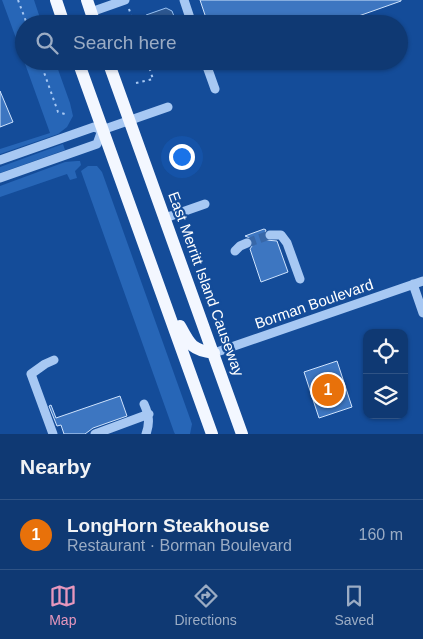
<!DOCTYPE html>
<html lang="en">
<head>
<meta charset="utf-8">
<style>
	:root { --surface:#0f3973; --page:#1d447b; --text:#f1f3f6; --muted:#9bacc4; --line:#2f5385; --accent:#e797bd }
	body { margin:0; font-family:Helvetica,sans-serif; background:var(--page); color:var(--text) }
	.controls { position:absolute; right:15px; bottom:15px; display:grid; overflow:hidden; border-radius:10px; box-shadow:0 1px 4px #0004 }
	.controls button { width:45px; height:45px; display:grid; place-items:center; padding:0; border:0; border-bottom:1px solid var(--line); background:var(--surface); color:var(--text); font:25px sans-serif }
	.you { position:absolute; left:181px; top:156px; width:18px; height:18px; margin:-12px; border:4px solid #fff; border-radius:50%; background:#1a73e8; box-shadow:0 0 0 8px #1a73e833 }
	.badge { display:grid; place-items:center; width:32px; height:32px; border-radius:50%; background:var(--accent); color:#fff; font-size:16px; font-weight:700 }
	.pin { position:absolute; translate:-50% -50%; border:2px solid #fff; box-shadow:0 1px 5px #0006 }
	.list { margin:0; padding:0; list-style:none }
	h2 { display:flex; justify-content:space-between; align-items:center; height:65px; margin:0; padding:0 20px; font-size:21px }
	h2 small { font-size:16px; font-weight:400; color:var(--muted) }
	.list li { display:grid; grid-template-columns:32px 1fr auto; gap:15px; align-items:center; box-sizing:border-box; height:70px; padding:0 20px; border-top:1px solid var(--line) }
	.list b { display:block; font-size:19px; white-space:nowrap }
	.list p { margin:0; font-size:16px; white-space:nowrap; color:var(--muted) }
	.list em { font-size:16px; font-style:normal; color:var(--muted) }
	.icon { flex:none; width:28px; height:28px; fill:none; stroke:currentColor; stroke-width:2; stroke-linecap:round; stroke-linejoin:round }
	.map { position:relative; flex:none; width:423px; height:434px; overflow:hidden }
	.search { position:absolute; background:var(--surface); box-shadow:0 1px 4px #0004; left:15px; right:15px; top:15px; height:55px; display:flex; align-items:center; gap:12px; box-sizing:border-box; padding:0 18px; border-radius:28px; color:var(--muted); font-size:19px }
	.sheet { height:135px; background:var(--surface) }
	nav { display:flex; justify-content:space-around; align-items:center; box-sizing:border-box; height:70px; border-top:1px solid var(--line); background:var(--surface); font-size:14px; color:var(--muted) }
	nav a { display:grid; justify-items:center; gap:2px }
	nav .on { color:var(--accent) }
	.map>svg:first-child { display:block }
	.green { fill:#2766b7 }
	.water { fill:#2d5790; stroke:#99c3f6 }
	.building { fill:#3d76c1; stroke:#cfe3fd }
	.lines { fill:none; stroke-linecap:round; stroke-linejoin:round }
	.minor-tunnel { stroke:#3767a8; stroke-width:9; stroke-dasharray:9 4.5; stroke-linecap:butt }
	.path { stroke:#a7c8f3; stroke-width:2; stroke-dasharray:2.5 4; stroke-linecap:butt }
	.minor { stroke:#a7c8f3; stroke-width:9 }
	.major { stroke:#f3f7ff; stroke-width:12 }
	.labels { text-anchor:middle; stroke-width:4.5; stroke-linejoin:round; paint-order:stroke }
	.street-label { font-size:15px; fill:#fff; stroke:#144c99 }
</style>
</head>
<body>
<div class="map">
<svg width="423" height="434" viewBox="0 0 423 434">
	<rect width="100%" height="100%" fill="#144c99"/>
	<path class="green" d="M2,0H34L42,24H24V60Z
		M24,61H55L70,103L73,116L67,127L58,134L0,154V149L50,133Z
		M63,144L65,150L0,173V167Z
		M77,161H80L81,165L75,171L77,178L70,180L67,174L0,197V186L65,162Z
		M88,166H97L102,172L192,424L190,434H175L174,432L81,171Z"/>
	<path class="water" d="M166,8L172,11L177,24H144L143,21L146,15Z"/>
	<path class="building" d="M200,0H401V1L336,24H268L266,19L252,24H208Z
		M0,91L13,122L0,127Z
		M264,229L266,230L264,235L266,240L277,241L288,272L261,282L250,249L252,246L253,241L250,238L245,236Z
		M337,361L352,407L319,418L304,372Z
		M120,396L127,416L93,428L85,434H64L61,425L57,426L49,406L51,405L56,418Z"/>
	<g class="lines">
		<path class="minor-tunnel" d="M247,243L270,235"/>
		<path class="path" d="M18,0L27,24
			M129,9L134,24
			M40,61L58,112L68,115
			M136,83L153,79L147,61"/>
		<path class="minor" d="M184,0L192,24
			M91,12L125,0
			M205,61L215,89
			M0,160L94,127L102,130L168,107
			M0,178L97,144L102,130
			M165,218L205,204
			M270,235H281L287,243L300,279
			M235,251L240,246L247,243
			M413,284L423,313
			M214,353L423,281
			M144,404C149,415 150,423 146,434
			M53,434L31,374L45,364L54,360
			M95,434L149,414"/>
		<path class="major" d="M56,0L64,24
			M87,0L95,24
			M78,61L212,434
			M108,61L242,434
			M180,326C190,345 192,350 214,353"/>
	</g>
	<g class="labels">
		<g class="street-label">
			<text transform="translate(206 284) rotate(70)" y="5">East Merritt Island Causeway</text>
			<text transform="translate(314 304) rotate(-19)" y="5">Borman Boulevard</text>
		</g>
	</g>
</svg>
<div class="controls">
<button><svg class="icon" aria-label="locate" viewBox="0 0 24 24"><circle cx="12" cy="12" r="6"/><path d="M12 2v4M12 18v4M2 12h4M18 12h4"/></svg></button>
<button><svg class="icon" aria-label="layers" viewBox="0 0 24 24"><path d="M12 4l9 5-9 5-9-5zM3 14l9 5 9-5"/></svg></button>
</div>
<div class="you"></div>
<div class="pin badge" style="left:328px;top:390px;background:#e8710a">1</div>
<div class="search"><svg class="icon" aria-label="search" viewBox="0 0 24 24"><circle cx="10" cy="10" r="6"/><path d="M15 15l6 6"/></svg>Search here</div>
</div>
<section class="sheet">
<h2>Nearby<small></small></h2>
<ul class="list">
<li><span class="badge" style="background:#e8710a">1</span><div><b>LongHorn Steakhouse</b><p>Restaurant · Borman Boulevard</p></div><em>160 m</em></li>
</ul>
</section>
<nav>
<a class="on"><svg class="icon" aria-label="map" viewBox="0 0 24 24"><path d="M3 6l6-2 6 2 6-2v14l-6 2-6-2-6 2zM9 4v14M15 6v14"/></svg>Map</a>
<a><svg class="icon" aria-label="directions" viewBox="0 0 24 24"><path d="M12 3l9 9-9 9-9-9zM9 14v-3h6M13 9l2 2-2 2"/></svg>Directions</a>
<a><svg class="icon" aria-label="saved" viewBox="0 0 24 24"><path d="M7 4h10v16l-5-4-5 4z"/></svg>Saved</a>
</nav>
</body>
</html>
